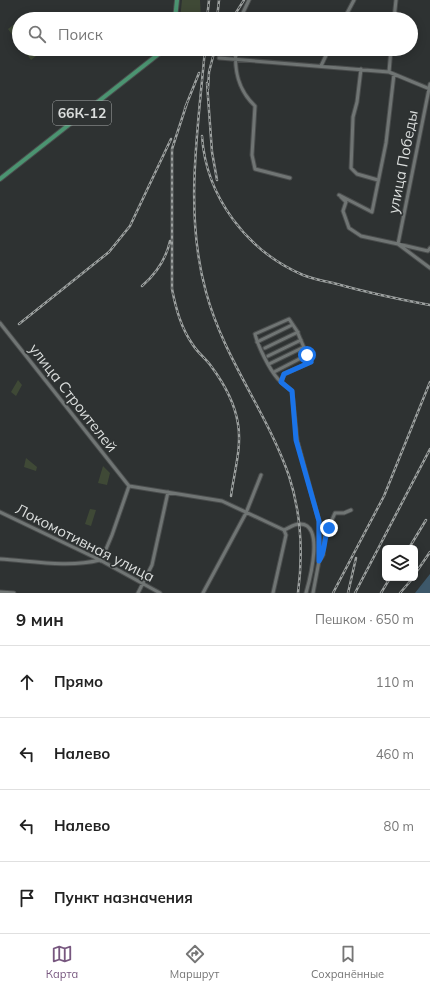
<!DOCTYPE html>
<html lang="ru">
<head>
<meta charset="utf-8">
<style>
	:root { --surface:#fff; --page:#f6f6f6; --text:#222; --muted:#767676; --line:#e0e0e0; --accent:#77577f }
	body { margin:0; font-family:Mulish,sans-serif; background:var(--page); color:var(--text) }
	.controls { position:absolute; right:12px; bottom:12px; display:grid; overflow:hidden; border-radius:6px; box-shadow:0 2px 10px #0003 }
	.controls button { width:36px; height:36px; display:grid; place-items:center; padding:0; border:0; border-bottom:1px solid var(--line); background:var(--surface); color:var(--text); font:20px sans-serif }
	.stop { position:absolute; width:12px; height:12px; margin:-9px; border:3px solid #1a73e8; border-radius:50%; background:#fff }
	.stop.end { background:#1a73e8; border-color:#fff; box-shadow:0 1px 4px #0008 }
	.list { margin:0; padding:0; list-style:none }
	h2 { display:flex; justify-content:space-between; align-items:center; height:52px; margin:0; padding:0 16px; font-size:17px }
	h2 small { font-size:13px; font-weight:400; color:var(--muted) }
	.list li { display:grid; grid-template-columns:26px 1fr auto; gap:12px; align-items:center; box-sizing:border-box; height:72px; padding:0 16px; border-top:1px solid var(--line) }
	.list b { display:block; font-size:15px; white-space:nowrap }
	.list em { font-size:13px; font-style:normal; color:var(--muted) }
	.icon { flex:none; width:22px; height:22px; fill:none; stroke:currentColor; stroke-width:2; stroke-linecap:round; stroke-linejoin:round }
	.map { position:relative; flex:none; width:430px; height:593px; overflow:hidden }
	.search { position:absolute; background:var(--surface); box-shadow:0 2px 10px #0003; left:12px; right:12px; top:12px; height:44px; display:flex; align-items:center; gap:10px; box-sizing:border-box; padding:0 14px; border-radius:22px; color:var(--muted); font-size:15px }
	.sheet { height:340px; background:var(--surface) }
	nav { display:flex; justify-content:space-around; align-items:center; box-sizing:border-box; height:56px; border-top:1px solid var(--line); background:var(--surface); font-size:11px; color:var(--muted) }
	nav a { display:grid; justify-items:center; gap:2px }
	nav .on { color:var(--accent) }
	.map>svg:first-child { display:block }
	.green { fill:#3f4936 }
	.water { fill:#3d586a }
	.lines { fill:none; stroke-linecap:round; stroke-linejoin:round }
	.minor-casing { stroke:#4a4d4d; stroke-width:5 }
	.major-casing { stroke:#4a4d4d; stroke-width:6 }
	.minor { stroke:#707574; stroke-width:3 }
	.major { stroke:#4b9471; stroke-width:4 }
	.rail-casing { stroke:#9da1a0; stroke-width:2.5 }
	.rail { stroke:#2e3232; stroke-width:1; stroke-dasharray:3; stroke-linecap:butt }
	.route { stroke:#1a73e8; stroke-width:5 }
	.labels { text-anchor:middle; stroke-width:3.5; stroke-linejoin:round; paint-order:stroke }
	.shield { fill:#2e3232; stroke:#a7aaaa; stroke-width:1 }
	.shield-label { font-size:14px; font-weight:bold; fill:#dbdedd }
	.street-label { font-size:15px; fill:#dbdedd; stroke:#2e3232 }
</style>
</head>
<body>
<div class="map">
<svg width="430" height="593" viewBox="0 0 430 593">
	<rect width="100%" height="100%" fill="#2e3232"/>
	<path class="green" d="M182,0H200L201,19H180Z
		M19,21V44L8,29Z
		M23,49H45L31,60Z
		M18,380L22,385L16,396L11,392Z
		M26,458L37,467L36,471L24,467Z
		M103,466L110,473L107,485L98,483Z
		M90,509L96,510L91,526L85,524Z"/>
	<path class="water" d="M430,574V593H415Z"/>
	<g class="lines">
		<g class="minor-casing">
			<path id="minor" d="M240,19L249,0
				M344,19L354,0
				M394,19L396,0
				M236,49C234,71 238,90 255,106L252,155L255,169L290,178
				M219,58L389,72L430,89
				M321,66L329,49
				M361,69L357,102L353,117L351,168L357,174L378,180
				M389,72L391,49
				M430,84L398,244L428,251L430,248
				M339,195L372,212L386,143L394,74
				M341,197L346,202L343,211L349,228L361,236L398,244L430,268
				M0,323L129,486
				M257,342L292,325
				M265,348L298,332
				M268,356L301,340
				M269,364L304,347
				M274,372L307,355L297,331L289,319L255,334C258,346 269,369 278,379C282,383 287,387 292,391L297,440L319,521V561L313,593
				M281,382L284,374L311,362L307,355
				M129,486L222,501L284,530
				M0,512L100,560L160,593
				M284,530C289,528 294,524 299,524C325,522 310,579 306,593
				M0,559C32,561 68,568 100,560
				M101,561L112,535L129,486
				M319,561L323,555L325,535L335,513H344L351,510
				M0,592L14,593
				M138,593L152,565L168,492
				M203,593L246,513L261,475
				M273,593L286,535L284,530"/>
		</g>
		<g class="major-casing">
			<path id="major" d="M175,19L177,0
				M0,179L165,49"/>
		</g>
		<use href="#minor" class="minor"/>
		<use href="#major" class="major"/>
		<g class="rail-casing">
			<path id="rail" d="M207,19L209,0
				M217,19L219,0
				M232,19L244,0
				M205,49C198,130 184,213 206,292C224,359 267,412 289,476C301,513 303,555 298,593
				M207,83L212,152L217,180
				M208,89L209,72L215,49
				M187,103L172,149V289C176,309 181,328 193,345C198,353 206,359 211,366C223,382 235,404 238,424C242,447 234,473 231,496
				M185,108L199,73
				M202,136C206,197 247,251 303,275C313,279 323,281 333,283C365,292 397,299 430,305
				M142,286C156,274 166,259 170,241
				M19,324L109,252L130,226L171,139
				M409,548L426,520
				M415,574L430,552
				M333,593L384,496L430,382
				M348,593L356,558
				M355,593L430,449
				M381,593L390,578
				M400,593L413,578"/>
		</g>
		<use href="#rail" class="rail"/>
	</g>
	<g class="lines">
		<path class="route" d="M307,355L311,362L284,374L281,382L292,391L296,440L319,521V561C326,551 323,539 329,528"/>
	</g>
	<g class="labels">
		<rect class="shield" x="53" y="101" width="58" height="24" rx="3"/>
		<g class="shield-label">
			<text x="82" y="118">66К-12</text>
		</g>
		<g class="street-label">
			<text transform="translate(403 162) rotate(-79)" y="5">улица Победы</text>
			<text transform="translate(73 398) rotate(52)" y="5">улица Строителей</text>
			<text transform="translate(85 543) rotate(27)" y="5">Локомотивная улица</text>
		</g>
	</g>
</svg>
<div class="controls">
<button><svg class="icon" aria-label="layers" viewBox="0 0 24 24"><path d="M12 4l9 5-9 5-9-5zM3 14l9 5 9-5"/></svg></button>
</div>
<div class="stop" style="left:307px;top:355px"></div>
<div class="stop end" style="left:329px;top:528px"></div>
<div class="search"><svg class="icon" aria-label="search" viewBox="0 0 24 24"><circle cx="10" cy="10" r="6"/><path d="M15 15l6 6"/></svg>Поиск</div>
</div>
<section class="sheet">
<h2>9 мин<small>Пешком · 650 m</small></h2>
<ul class="list">
<li><svg class="icon" aria-label="ahead" viewBox="0 0 24 24"><path d="M12 20V5M6 11l6-6 6 6"/></svg><div><b>Прямо</b></div><em>110 m</em></li>
<li><svg class="icon" aria-label="left" viewBox="0 0 24 24"><path d="M17 20v-9H6M10 6l-5 5 5 5"/></svg><div><b>Налево</b></div><em>460 m</em></li>
<li><svg class="icon" aria-label="left" viewBox="0 0 24 24"><path d="M17 20v-9H6M10 6l-5 5 5 5"/></svg><div><b>Налево</b></div><em>80 m</em></li>
<li><svg class="icon" aria-label="arrive" viewBox="0 0 24 24"><path d="M6 21V4h12l-3 4 3 4H6"/></svg><div><b>Пункт назначения</b></div></li>
</ul>
</section>
<nav>
<a class="on"><svg class="icon" aria-label="map" viewBox="0 0 24 24"><path d="M3 6l6-2 6 2 6-2v14l-6 2-6-2-6 2zM9 4v14M15 6v14"/></svg>Карта</a>
<a><svg class="icon" aria-label="directions" viewBox="0 0 24 24"><path d="M12 3l9 9-9 9-9-9zM9 14v-3h6M13 9l2 2-2 2"/></svg>Маршрут</a>
<a><svg class="icon" aria-label="saved" viewBox="0 0 24 24"><path d="M7 4h10v16l-5-4-5 4z"/></svg>Сохранённые</a>
</nav>
</body>
</html>
